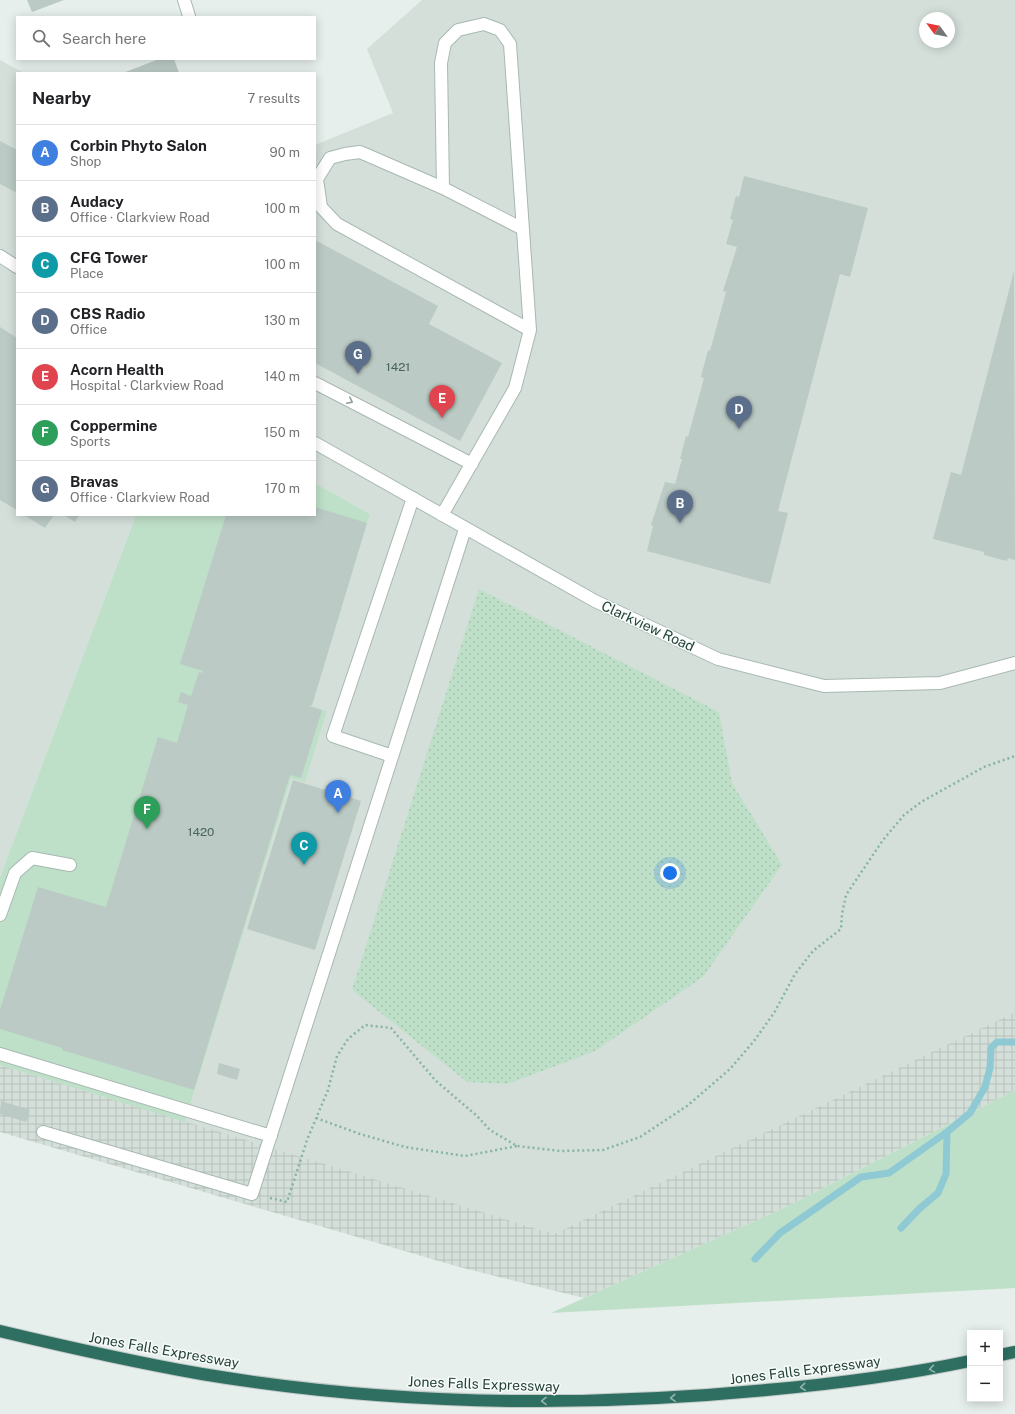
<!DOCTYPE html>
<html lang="en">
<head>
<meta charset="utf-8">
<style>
	:root { --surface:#fff; --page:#f2f2f2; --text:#202124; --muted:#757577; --line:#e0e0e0; --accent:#7f4e3f }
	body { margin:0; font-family:"Public Sans",sans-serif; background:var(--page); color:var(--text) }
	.controls { position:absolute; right:12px; bottom:12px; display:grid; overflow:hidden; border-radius:0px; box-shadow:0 2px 10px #0003 }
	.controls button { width:36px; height:36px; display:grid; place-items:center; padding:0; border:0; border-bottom:1px solid var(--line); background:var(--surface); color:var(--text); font:20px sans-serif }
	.compass { position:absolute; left:919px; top:12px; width:36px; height:36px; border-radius:50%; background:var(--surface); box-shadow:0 2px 10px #0003; rotate:303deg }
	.you { position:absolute; left:670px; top:873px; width:14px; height:14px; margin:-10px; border:3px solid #fff; border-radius:50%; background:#1a73e8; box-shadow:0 0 0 6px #1a73e833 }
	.badge { display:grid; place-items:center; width:26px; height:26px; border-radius:50%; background:var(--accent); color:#fff; font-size:13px; font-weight:700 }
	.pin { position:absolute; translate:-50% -33px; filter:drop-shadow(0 1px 2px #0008) }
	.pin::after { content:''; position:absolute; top:21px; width:14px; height:12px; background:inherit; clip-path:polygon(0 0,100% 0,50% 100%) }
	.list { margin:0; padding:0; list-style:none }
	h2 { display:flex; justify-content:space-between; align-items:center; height:52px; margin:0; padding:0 16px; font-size:17px }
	h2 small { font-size:13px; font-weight:400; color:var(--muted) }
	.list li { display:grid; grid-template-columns:26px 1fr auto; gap:12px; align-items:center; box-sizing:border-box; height:56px; padding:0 16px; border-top:1px solid var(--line) }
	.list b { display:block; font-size:15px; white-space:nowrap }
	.list p { margin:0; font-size:13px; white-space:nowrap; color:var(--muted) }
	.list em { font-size:13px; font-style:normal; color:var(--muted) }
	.icon { flex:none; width:22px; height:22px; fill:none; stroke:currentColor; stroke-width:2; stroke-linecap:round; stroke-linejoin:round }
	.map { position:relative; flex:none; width:1015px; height:1414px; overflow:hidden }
	.search { position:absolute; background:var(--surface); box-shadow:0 2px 10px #0003; left:16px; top:16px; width:300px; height:44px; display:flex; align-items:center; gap:10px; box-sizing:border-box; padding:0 14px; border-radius:0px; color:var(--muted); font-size:15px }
	.panel { position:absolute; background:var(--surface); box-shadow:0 2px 10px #0003; left:16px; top:72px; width:300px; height:444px; border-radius:0px }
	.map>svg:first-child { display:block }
	.built { fill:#d4dfda; fill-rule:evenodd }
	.industrial { fill:url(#industrial-grid) }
	.grass { fill:url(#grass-dots) }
	.park { fill:#bfe0c8 }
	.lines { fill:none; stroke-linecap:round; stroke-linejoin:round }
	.stream { stroke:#8ec9d4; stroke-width:7 }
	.building { fill:#bbcac4 }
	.service-casing { stroke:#a8b8b2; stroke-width:14 }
	.minor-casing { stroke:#a8b8b2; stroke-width:14 }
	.motorway-casing { stroke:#c2cac8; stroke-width:14 }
	.path { stroke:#86b3a5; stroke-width:2.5; stroke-dasharray:2 3; stroke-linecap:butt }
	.service { stroke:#fff; stroke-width:12 }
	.minor { stroke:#fff; stroke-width:12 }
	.motorway { stroke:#2f6f62; stroke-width:12 }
	.oneway { stroke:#92a09c }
	.oneway2 { stroke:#93b5ae }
	.labels { text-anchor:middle; stroke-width:3; stroke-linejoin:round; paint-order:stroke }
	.number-label { font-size:12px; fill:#4a645c }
	.street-label { font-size:14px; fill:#24423a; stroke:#f7fbf9 }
</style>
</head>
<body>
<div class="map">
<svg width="1015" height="1414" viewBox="0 0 1015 1414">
	<defs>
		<pattern id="industrial-grid" width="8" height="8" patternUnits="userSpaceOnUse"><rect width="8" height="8" fill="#d4dfda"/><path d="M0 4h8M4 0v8" fill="none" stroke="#b6c1bc"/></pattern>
		<pattern id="grass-dots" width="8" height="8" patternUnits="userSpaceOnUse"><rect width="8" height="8" fill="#bfe0c8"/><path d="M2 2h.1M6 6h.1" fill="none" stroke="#a4c1ad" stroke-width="1.8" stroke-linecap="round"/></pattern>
	</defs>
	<rect width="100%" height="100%" fill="#e6efeb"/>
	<path class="built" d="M422,0H1015V1012L554,1234L185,1122L291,777L305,781L327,711L311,706L370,514L315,483V145L393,113L367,49ZM925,18H949V42H925Z
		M0,60L24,73H17V515H136L0,877Z"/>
	<path class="industrial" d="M1015,1012V1090L790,1205L584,1298L459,1267L0,1132V1065L554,1234Z"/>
	<path class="grass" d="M479,589L719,712L732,783L782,865L703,977L595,1051L507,1084L467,1082L352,990Z"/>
	<path class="park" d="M315,483L370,514L312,706L327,711L305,782L291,778L185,1122L0,1065V877L136,515H315Z
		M1015,1090V1288L551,1313L790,1205Z"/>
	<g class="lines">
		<path class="stream" d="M901,1228L919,1209L938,1193L946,1174L947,1132L970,1113L985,1087L990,1068L991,1048L997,1042H1015
			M755,1259L780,1233L861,1177L889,1173L947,1132"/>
	</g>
	<path class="building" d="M27,0H64L32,12Z
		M159,59H174L179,73H123Z
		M0,141L17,150V193L0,184Z
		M744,176L868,208L850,277L840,274L778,511L788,513L770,584L647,551L653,526L651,525L665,482L675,484L682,459H680L686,436L688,437L704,378L701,377L708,350L710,351L726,292L723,291L737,247L726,244L733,220L730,219L736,196L739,197Z
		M315,240L438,306L429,324L502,363L460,441L315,363Z
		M1014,271L1015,560L1008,558L1007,561L984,555V552L933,539L951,472L961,475Z
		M0,327L17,338V510L0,500Z
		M315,507L367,523L312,705H310L309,706L322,710L301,778L290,775L194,1090L62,1050V1048L0,1029V1010L38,887L106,907L158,737L177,743L188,705L178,702L181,692L191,696L199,672L202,673L203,671L180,664L226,515H315Z
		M24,515H54L45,528Z
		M64,515H79L75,522Z
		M293,780L361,801L315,950L247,929Z
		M219,1063L240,1069L237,1080L217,1074Z
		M1,1101L30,1110L26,1122L0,1114Z"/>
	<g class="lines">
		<g class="service-casing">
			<path id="service" d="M443,188L523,229
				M315,383L472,464
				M442,515L515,388L530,330L510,44L500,30L484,24L458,30L445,43L441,63L443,188L360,152L345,154L330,158L317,179L321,207L337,224L530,330
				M392,756L333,736L413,498
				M0,915L15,873L32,858L70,865
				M0,1054L271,1136
				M43,1132L252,1194L465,529"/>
		</g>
		<g class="minor-casing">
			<path id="minor" d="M184,0L189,16
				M0,256L17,267
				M315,443L595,601L718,659L824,686L940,683L1015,663"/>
		</g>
		<g class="motorway-casing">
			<path id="motorway" d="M0,1331C67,1347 134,1362 202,1374C388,1405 578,1408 766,1390C834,1384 903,1375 970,1361
				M1000,1355L1015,1352"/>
		</g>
		<path class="path" d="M316,1118L360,1134L405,1147L465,1156L517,1146
			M270,1198L287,1202L307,1140L328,1090L337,1056L348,1039L365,1025L391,1028L436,1081L477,1116L490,1130L517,1146L560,1151L603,1150L640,1137L687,1106L730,1069L754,1041L774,1013L795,974L813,951L841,929L842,914L846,895L883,840L904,815L921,802L984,767L1015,756"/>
		<use href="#service" class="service"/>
		<use href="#minor" class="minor"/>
		<use href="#motorway" class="motorway"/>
	</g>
	<defs><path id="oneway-chevron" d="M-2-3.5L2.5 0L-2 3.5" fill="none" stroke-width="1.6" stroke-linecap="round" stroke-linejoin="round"/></defs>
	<use class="oneway" href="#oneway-chevron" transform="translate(350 401) rotate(27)"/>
	<g class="oneway2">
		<use href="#oneway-chevron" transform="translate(932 1369) rotate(171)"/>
		<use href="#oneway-chevron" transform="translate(803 1387) rotate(175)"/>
		<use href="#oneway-chevron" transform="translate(673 1398) rotate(176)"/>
		<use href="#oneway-chevron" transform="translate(544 1401) rotate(179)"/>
	</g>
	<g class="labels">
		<g class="number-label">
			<text x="398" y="371">1421</text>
			<text x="201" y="836">1420</text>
		</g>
		<g class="street-label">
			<text transform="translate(648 626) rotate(25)" y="5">Clarkview Road</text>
			<text transform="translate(164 1350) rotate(10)" y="5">Jones Falls Expressway</text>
			<text transform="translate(805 1370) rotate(-7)" y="5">Jones Falls Expressway</text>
			<text transform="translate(484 1384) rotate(2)" y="5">Jones Falls Expressway</text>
		</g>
	</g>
</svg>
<div class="controls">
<button>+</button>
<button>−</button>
</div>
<svg class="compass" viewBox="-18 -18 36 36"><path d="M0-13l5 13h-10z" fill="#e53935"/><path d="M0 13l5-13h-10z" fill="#757577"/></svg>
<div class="you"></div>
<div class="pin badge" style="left:338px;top:813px;background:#3f7fe0">A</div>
<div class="pin badge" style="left:680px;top:523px;background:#5c6f8a">B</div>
<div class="pin badge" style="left:304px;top:865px;background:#0f9aa8">C</div>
<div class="pin badge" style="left:739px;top:429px;background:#5c6f8a">D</div>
<div class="pin badge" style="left:442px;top:418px;background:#e0444e">E</div>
<div class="pin badge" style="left:147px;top:829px;background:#2e9e5b">F</div>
<div class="pin badge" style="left:358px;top:374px;background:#5c6f8a">G</div>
<div class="search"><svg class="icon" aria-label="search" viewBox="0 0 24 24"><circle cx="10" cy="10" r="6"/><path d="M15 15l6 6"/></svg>Search here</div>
<section class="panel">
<h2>Nearby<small>7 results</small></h2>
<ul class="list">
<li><span class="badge" style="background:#3f7fe0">A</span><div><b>Corbin Phyto Salon</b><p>Shop</p></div><em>90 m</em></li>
<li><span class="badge" style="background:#5c6f8a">B</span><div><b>Audacy</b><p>Office · Clarkview Road</p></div><em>100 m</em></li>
<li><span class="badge" style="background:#0f9aa8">C</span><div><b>CFG Tower</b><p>Place</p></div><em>100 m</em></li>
<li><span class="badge" style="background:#5c6f8a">D</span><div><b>CBS Radio</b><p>Office</p></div><em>130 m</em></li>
<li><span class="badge" style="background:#e0444e">E</span><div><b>Acorn Health</b><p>Hospital · Clarkview Road</p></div><em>140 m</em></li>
<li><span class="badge" style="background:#2e9e5b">F</span><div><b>Coppermine</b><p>Sports</p></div><em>150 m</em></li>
<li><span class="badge" style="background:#5c6f8a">G</span><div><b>Bravas</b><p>Office · Clarkview Road</p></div><em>170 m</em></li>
</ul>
</section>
</div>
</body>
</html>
